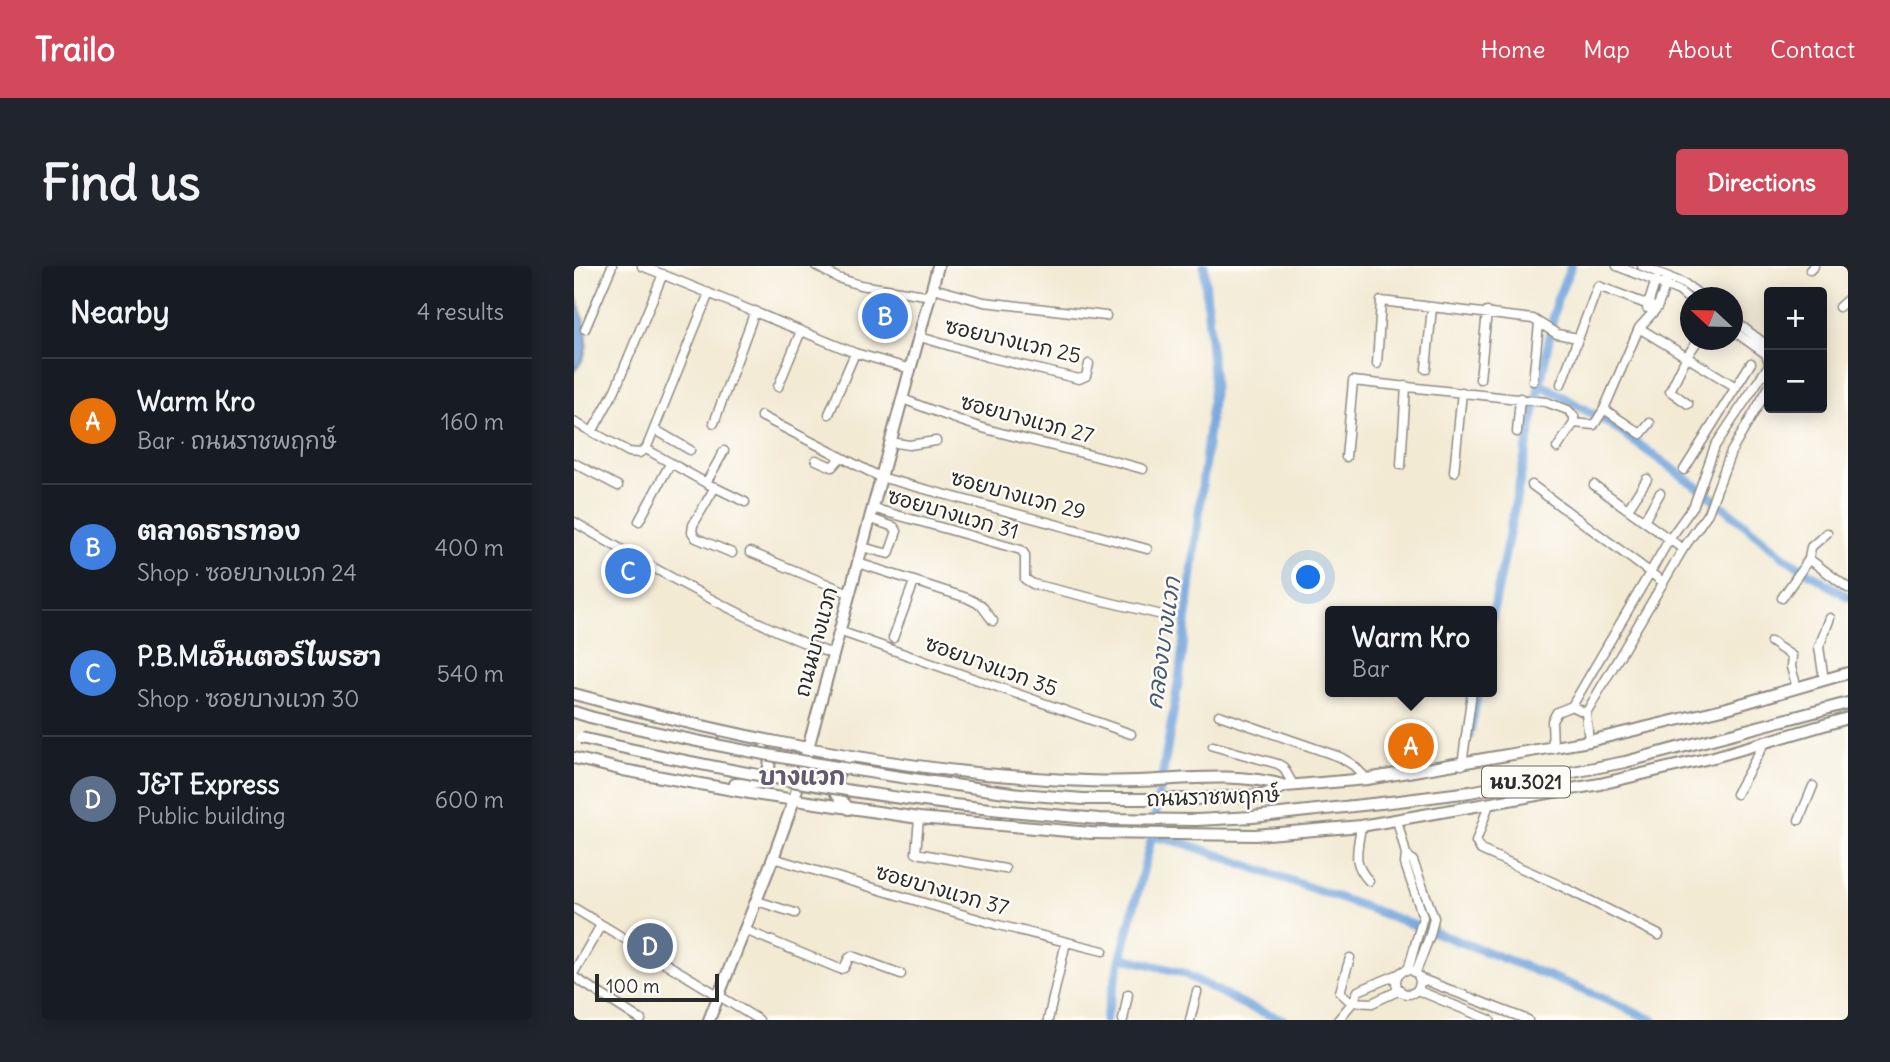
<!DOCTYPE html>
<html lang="en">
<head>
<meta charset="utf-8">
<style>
	:root { --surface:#171b24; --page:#20242c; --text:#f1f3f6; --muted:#9ea1a6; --line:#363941; --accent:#d1495b }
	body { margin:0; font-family:Delius,"Playpen Sans Thai",sans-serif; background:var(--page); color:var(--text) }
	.controls { position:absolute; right:21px; top:21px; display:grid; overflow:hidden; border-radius:7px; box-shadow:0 4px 18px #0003 }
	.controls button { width:63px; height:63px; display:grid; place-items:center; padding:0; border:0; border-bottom:2px solid var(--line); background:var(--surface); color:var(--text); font:35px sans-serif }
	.compass { position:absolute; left:1106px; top:21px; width:63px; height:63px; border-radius:50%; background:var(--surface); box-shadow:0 4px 18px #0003; rotate:292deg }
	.scale { position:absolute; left:21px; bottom:18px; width:124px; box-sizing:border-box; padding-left:7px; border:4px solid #2b2b2b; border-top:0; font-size:19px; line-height:24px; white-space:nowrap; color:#2b2b2b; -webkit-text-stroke:5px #fdfcf7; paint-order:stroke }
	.you { position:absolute; left:735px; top:312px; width:24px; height:24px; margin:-18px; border:5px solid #fff; border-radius:50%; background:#1a73e8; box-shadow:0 0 0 10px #1a73e833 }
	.badge { display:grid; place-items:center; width:46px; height:46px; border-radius:50%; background:var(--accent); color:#fff; font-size:23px; font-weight:700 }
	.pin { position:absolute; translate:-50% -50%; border:4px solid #fff; box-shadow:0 2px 7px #0006 }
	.popup { position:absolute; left:751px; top:340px; width:172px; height:91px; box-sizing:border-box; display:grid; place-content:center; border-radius:7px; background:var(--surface); filter:drop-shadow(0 2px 5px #0005); font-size:23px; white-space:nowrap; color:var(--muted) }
	.popup b { font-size:26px; color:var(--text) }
	.popup::after { content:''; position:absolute; left:50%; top:100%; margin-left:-14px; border:14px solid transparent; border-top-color:var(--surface) }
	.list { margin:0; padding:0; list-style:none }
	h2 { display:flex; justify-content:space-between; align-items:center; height:91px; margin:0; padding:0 28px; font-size:30px }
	h2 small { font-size:23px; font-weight:400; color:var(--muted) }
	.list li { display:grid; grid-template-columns:46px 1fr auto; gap:21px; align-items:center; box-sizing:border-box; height:126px; padding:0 28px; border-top:2px solid var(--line) }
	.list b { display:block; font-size:26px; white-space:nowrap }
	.list p { margin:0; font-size:23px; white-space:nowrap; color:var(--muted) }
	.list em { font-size:23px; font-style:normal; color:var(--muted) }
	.map { position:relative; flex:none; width:1274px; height:754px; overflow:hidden; border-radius:7px }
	header { display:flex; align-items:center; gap:42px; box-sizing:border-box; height:98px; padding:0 35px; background:var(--accent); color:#fff }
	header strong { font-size:33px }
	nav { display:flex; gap:38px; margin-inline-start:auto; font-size:24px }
	.intro { display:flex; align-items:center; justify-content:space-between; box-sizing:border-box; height:168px; padding:0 42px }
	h1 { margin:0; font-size:49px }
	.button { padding:18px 32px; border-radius:7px; background:var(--accent); color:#fff; font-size:24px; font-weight:700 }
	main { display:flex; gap:42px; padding:0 42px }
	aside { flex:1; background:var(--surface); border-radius:7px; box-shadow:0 4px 18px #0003 }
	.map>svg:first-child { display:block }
	.water { fill:#70a3dc; stroke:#4e6784; stroke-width:2 }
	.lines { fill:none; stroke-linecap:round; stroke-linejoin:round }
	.canal { stroke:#70a3dc; stroke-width:9 }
	.minor-casing { stroke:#8f8a80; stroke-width:11 }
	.major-casing { stroke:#8f8a80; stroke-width:14 }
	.minor { stroke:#fff; stroke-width:8 }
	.major { stroke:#fff; stroke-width:10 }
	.major-bridge-casing { stroke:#8f8a80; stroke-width:14; stroke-linecap:butt }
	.major-bridge { stroke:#fff; stroke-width:10 }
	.labels { text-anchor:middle; stroke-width:5; stroke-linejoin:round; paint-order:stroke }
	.shield { fill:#fdfcf7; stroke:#6a6a68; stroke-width:2 }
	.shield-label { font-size:19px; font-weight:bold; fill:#2b2b2b }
	.street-label { font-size:21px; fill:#2b2b2b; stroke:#fdfcf7 }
	.water-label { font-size:23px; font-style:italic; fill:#475b72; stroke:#fdfcf7 }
	.quarter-label { font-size:24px; font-weight:bold; fill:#625b6f; stroke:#fdfcf7 }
</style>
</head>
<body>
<header>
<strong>Trailo</strong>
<nav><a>Home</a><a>Map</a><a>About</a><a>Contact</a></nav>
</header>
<div class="intro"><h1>Find us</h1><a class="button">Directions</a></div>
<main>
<aside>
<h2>Nearby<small>4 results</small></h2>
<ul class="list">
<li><span class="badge" style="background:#e8710a">A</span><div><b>Warm Kro</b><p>Bar · ถนนราชพฤกษ์</p></div><em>160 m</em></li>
<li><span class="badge" style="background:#3f7fe0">B</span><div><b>ตลาดธารทอง</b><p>Shop · ซอยบางแวก 24</p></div><em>400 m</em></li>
<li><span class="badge" style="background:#3f7fe0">C</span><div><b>P.B.Mเอ็นเตอร์ไพรฮา</b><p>Shop · ซอยบางแวก 30</p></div><em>540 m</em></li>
<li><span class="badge" style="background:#5c6f8a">D</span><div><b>J&amp;T Express</b><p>Public building</p></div><em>600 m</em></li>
</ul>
</aside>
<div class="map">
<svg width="1274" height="754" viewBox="0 0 1274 754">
	<rect width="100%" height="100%" fill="#fdfcf7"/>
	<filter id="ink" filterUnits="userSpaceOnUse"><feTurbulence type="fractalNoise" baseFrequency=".0143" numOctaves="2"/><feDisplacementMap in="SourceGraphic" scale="14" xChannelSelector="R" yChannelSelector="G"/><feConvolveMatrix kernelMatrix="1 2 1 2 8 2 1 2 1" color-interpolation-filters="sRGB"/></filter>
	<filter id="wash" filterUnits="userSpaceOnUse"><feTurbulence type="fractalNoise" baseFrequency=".00686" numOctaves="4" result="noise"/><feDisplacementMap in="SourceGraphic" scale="28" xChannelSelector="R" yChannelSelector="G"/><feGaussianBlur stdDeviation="1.57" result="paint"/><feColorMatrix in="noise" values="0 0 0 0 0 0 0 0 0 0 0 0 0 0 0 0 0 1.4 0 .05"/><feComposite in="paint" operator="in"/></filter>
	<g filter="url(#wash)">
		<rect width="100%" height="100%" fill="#f3ead4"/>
		<path class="water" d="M0,26C10,54 23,81 0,105Z"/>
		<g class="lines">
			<path class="canal" d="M965,117L1018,148L1025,150L1132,227L1213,293L1274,331
				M917,356L983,34L997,0
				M895,470L904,426
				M583,571L610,577C767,633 926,686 1079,754
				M547,691L609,707L673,740L710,754
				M531,754L578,570L606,407L640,120L630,0"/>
		</g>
	</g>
	<g filter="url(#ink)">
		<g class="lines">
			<g class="minor-casing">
				<path id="minor" d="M68,0L281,87L337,103
					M242,0L264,12L286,19L358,30
					M1043,0L1105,25L1116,34
					M1068,0L1111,18L1130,32
					M1236,4L1240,0
					M359,22L410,36L532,50
					M1265,41L1274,33
					M1073,42L1082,14
					M1158,53L1195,81
					M1065,62L1162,121
					M11,63L38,0
					M1158,64L1192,88L1195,97
					M346,71L414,91L505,113L512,110L515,98
					M803,98L807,35L959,53L983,68L1004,72
					M852,103L858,41
					M906,113L913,46
					M959,115L965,58
					M987,118L1024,20L1083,42
					M204,121L227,65
					M329,133C357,144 387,156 416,164C467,178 518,188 569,203
					M1114,138L1096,125L1112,92L1124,74
					M1030,143L1067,168L1076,157
					M255,148L281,87
					M187,150L306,211L573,283
					M0,156L55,186L65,187L72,183L135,27
					M140,157L181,45
					M80,163L116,184
					M18,166L41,124L89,8
					M943,166L946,132
					M316,176L335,179L362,175
					M983,182L1000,157
					M72,183L132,217L171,236
					M772,191L779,115L972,136L994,144L1000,150V157L1020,159L1030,143L1065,62L1083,42L1095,11
					M242,194L258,201L267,191
					M0,197L44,220
					M827,199L832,120
					M1110,204L1177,97
					M880,206L888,126
					M132,217L150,185
					M958,219L1089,316
					M1020,219L1109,283
					M141,221L119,259L118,266L122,272L158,287
					M298,242L447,284L451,289V313L459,318L588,349
					M1054,243L1073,213
					M65,255L96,198
					M1070,255L1086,227
					M0,256C84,305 167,353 258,388
					M1253,267L1237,281L1235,293L1274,322
					M288,281L315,288L323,265L320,261L295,252
					M176,286L275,327
					M284,297L393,332L407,339L419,355
					M1208,332L1235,293
					M265,365L557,468
					M319,372L340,316
					M1197,376L1218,390L1217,401L1223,422
					M1250,414L1245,381L1256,352
					M998,440L1095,274L1120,239L1141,180L1195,99
					M1012,447L1109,283L1134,247L1157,186L1195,121
					M645,449L766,491L779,499L793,513
					M639,480L704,498L709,501L720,520
					M979,483L978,455L983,446L998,440L1012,447L1015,475
					M888,499L898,426
					M1162,528L1190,478
					M915,538L902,576L907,584L985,619L1085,669
					M345,552L342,587L431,603
					M823,554L832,588L831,598L849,651L834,704
					M1225,554L1239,520
					M787,560C784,584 777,596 795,615
					M832,588L839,595L860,652L856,669L842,706
					M199,592L424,659L529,685
					M183,635L221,647
					M0,642L185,754
					M171,664L266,703L270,702L275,692L278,690L327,708
					M776,692L766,726L778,737
					M822 716a12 12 0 1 1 24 0a12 12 0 1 1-24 0Z
					M0,706L27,659
					M0,711L67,754
					M845,712L954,754
					M843,724L916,754
					M779,736L798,737L826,724
					M474,754L492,676
					M549,754L554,728
					M616,754L623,726
					M764,754L779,736L784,725L827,707"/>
			</g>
			<g class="major-casing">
				<path id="major" d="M0,428C136,464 270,494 411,508C461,512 514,517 564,515C614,513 664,506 712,520
					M0,446L16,451
					M0,492L49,504L187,529L345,552L517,567L681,569L787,560L1026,518L1140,491L1274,452
					M274,497C264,504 261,513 261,526L275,543
					M161,518L188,517C194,506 201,493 189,484
					M446,528L509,533H620L689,529L712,520L793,513L1015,475L1153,442L1274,407
					M447,546L525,553L623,554L679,551L825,535L896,526L1051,496L1274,437
					M135,754L199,592L220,534L364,0"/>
			</g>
			<use href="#minor" class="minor"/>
			<use href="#major" class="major"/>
			<g class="major-bridge-casing">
				<path id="major-bridge" d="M16,451C158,486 301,509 446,528
					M7,472C153,506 297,532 447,546"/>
			</g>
			<use href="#major-bridge" class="major-bridge"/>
		</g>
	</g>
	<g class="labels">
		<rect class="shield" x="908" y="500.5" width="88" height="31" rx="5"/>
		<g class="shield-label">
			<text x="952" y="523">นบ.3021</text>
		</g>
		<g class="street-label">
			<text transform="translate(439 75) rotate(13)" y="7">ซอยบางแวก 25</text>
			<text transform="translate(453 153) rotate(15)" y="7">ซอยบางแวก 27</text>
			<text transform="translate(444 229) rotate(15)" y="7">ซอยบางแวก 29</text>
			<text transform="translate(379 248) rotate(16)" y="7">ซอยบางแวก 31</text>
			<text transform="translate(242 376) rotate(-75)" y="7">ถนนบางแวก</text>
			<text transform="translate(417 400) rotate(20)" y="7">ซอยบางแวก 35</text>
			<text transform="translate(639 531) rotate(-2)" y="7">ถนนราชพฤกษ์</text>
			<text transform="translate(368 624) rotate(16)" y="7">ซอยบางแวก 37</text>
		</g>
		<g class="water-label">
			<text transform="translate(589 377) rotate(-82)" y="8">คลองบางแวก</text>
		</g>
		<g class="quarter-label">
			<text x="228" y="519">บางแวก</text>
		</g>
	</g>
</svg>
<div class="controls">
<button>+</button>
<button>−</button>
</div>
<svg class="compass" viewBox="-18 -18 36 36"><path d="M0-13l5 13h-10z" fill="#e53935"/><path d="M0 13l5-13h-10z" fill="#9ea1a6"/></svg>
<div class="scale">100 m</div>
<div class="you"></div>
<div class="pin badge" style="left:837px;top:480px;background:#e8710a">A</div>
<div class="popup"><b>Warm Kro</b>Bar</div>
<div class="pin badge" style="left:311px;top:50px;background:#3f7fe0">B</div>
<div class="pin badge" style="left:54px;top:305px;background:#3f7fe0">C</div>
<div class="pin badge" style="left:76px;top:680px;background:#5c6f8a">D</div>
</div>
</main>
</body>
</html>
